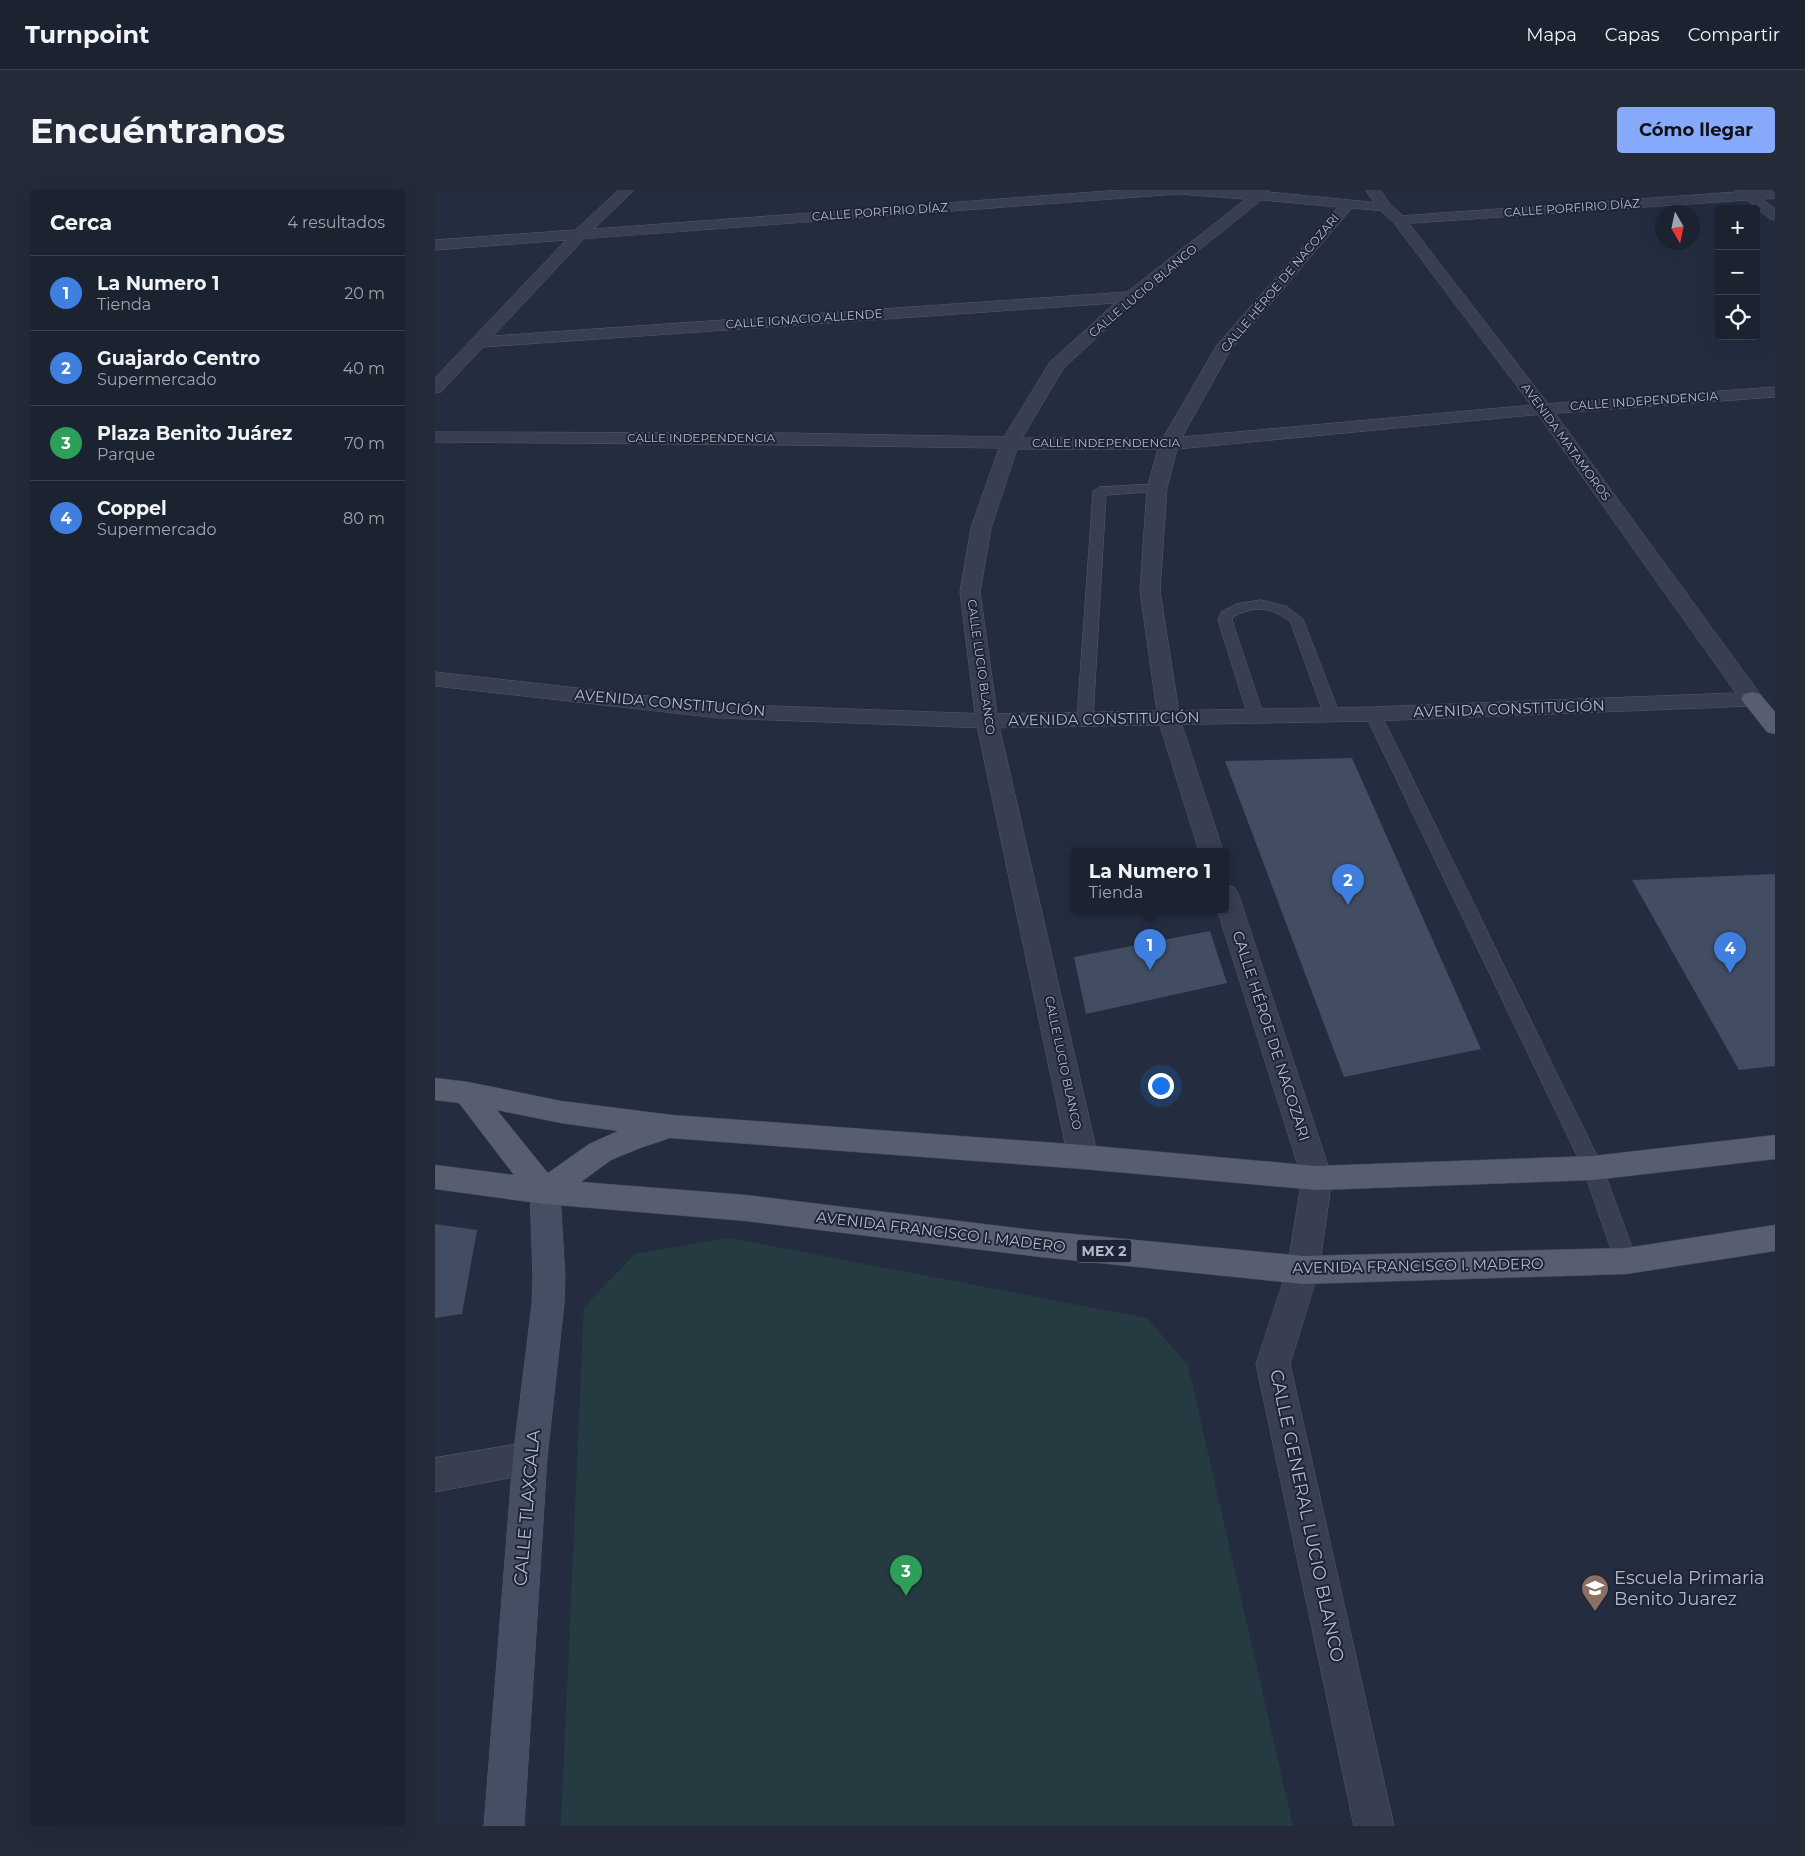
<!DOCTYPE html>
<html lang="es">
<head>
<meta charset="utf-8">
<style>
	:root { --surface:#1b2230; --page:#242a38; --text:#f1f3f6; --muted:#a0a4ab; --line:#393f4c; --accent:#87a9fc }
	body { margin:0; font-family:Montserrat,sans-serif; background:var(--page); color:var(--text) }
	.controls { position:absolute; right:15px; top:15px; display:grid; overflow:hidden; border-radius:5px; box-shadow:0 5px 20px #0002 }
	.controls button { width:45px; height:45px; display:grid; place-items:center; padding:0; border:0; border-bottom:1px solid var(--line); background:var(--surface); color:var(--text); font:25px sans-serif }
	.compass { position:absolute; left:1220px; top:15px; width:45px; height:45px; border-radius:50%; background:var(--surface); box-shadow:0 5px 20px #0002; rotate:171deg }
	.you { position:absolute; left:725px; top:895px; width:18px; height:18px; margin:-12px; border:4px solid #fff; border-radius:50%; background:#1a73e8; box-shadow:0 0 0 8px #1a73e833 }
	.badge { display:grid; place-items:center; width:32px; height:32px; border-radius:50%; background:var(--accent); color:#fff; font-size:16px; font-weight:700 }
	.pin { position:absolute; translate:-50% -41px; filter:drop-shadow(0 1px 2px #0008) }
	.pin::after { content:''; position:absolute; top:26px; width:18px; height:15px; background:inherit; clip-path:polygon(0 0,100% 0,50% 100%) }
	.popup { position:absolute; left:636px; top:658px; width:158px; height:65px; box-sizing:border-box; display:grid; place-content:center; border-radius:5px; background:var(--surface); filter:drop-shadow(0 1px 4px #0005); font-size:16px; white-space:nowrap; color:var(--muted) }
	.popup b { font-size:19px; color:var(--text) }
	.popup::after { content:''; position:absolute; left:50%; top:100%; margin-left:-10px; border:10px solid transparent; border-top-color:var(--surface) }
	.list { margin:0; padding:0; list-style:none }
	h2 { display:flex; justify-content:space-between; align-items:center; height:65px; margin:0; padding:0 20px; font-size:21px }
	h2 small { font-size:16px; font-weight:400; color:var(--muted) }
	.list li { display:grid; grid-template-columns:32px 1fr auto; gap:15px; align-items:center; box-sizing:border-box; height:75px; padding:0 20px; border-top:1px solid var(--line) }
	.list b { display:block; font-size:19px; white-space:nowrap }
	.list p { margin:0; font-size:16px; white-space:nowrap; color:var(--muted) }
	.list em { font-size:16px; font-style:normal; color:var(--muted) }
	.icon { flex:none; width:28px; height:28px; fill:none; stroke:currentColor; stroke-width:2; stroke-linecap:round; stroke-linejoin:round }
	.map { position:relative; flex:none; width:1340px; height:1636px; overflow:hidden; border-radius:5px }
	header { display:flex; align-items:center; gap:30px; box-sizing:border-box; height:70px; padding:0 25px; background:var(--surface); border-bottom:1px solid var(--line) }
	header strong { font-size:24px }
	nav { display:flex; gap:28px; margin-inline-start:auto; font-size:18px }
	.intro { display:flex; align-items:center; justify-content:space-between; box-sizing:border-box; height:120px; padding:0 30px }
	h1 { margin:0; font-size:35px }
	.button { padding:12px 22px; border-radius:5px; background:var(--accent); color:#111; font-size:18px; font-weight:700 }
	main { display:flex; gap:30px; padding:0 30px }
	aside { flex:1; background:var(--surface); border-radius:5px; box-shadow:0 5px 20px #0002 }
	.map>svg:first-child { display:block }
	.green { fill:#263b41 }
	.building { fill:#424c62 }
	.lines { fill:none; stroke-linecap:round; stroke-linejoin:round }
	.service-casing { stroke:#535a6a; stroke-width:1 }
	.minor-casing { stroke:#535a6a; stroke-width:1 }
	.tertiary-casing { stroke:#535a6a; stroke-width:1 }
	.secondary-casing { stroke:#535a6a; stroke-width:1 }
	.primary-casing { stroke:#414859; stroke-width:1 }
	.service { fill:#383f50; fill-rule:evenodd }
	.minor { fill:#383f50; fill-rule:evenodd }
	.tertiary { fill:#383f50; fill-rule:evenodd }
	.secondary { fill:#464e63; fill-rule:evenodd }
	.primary { fill:#565e70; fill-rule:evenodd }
	.labels { text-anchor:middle; stroke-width:4; stroke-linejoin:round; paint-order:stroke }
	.far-street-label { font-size:12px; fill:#b4baca; stroke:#1d2435 }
	.shield { fill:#1d2435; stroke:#878d9d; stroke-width:1 }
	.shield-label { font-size:14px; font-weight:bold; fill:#b4baca }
	.street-label { font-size:15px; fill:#b4baca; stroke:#1d2435 }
	.near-street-label { font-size:18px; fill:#b4baca; stroke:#1d2435 }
	.near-poi-label { font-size:18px; fill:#b4baca; stroke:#1d2435; text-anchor:start }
</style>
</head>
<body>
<header>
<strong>Turnpoint</strong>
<nav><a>Mapa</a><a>Capas</a><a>Compartir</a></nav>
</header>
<div class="intro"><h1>Encuéntranos</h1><a class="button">Cómo llegar</a></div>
<main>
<aside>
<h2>Cerca<small>4 resultados</small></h2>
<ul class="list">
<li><span class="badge" style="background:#3f7fe0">1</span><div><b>La Numero 1</b><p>Tienda</p></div><em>20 m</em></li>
<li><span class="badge" style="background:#3f7fe0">2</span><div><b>Guajardo Centro</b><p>Supermercado</p></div><em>40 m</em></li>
<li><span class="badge" style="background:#2e9e5b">3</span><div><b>Plaza Benito Juárez</b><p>Parque</p></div><em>70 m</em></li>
<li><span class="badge" style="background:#3f7fe0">4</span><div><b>Coppel</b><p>Supermercado</p></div><em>80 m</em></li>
</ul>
</aside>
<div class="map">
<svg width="1340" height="1636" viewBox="0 0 1340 1636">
	<rect width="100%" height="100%" fill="#242d40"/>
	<path class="green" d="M294,1048L712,1128L753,1175L858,1636H126L149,1117L200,1064Z"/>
	<path class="building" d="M917,568L1046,859L909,887L790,571Z
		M1340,684V876L1304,880L1197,690Z
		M775,741L792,793L651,824L639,767Z
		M0,1034L42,1040L27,1124L0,1128Z"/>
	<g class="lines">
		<g class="service-casing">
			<path id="service" d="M722,294L729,298L727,301L671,305L658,529L656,532H644L642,529L658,301L665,297Z
				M826,410L851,416L868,429L905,525L902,528H892L889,525L855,431C833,417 821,415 798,427L797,430L829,526L826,529H816L813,526L783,430L786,422L801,414Z
				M938,519L943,521L946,524L1168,978L1202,1071L1199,1077L1191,1080L1183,1077L1180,1071L1148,978L930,524L933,521Z"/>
		</g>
		<g class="minor-casing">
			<path id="minor" d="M184,0H199L159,39L686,0H834L833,2L955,14L957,17L955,20L950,21L917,18L795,161L747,247L1108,214L1340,197V207L1108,224L742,259L732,298L725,401L745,529L788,661H764L723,529L705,401L712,298L723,259H582L556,338L545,402L563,531L663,967L659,976L648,979L637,976L633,967L541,531L525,402L536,338L564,258L352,255L0,252V242L352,243L569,247L615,172L680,113L48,157L6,202L0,203V188L131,50L0,60V50L140,40ZM743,4L811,9L692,102L58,146L149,49ZM827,10L903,17L782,155L728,248H587L628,179L702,110Z
				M1301,0H1340V8L1328,9L1340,19V30L1335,29L1312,10L964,34L959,33L957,30L959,27L964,26L1302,2Z
				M790,694L799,697L803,703L897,988L884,1080L855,1174L959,1636H919L821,1174L852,1080L867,988L782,719H790Z
				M95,1252L107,1256L112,1268L107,1280L95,1284L0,1302V1268Z"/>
		</g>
		<g class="tertiary-casing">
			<path id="tertiary" d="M931,0H945L955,14L969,27L1114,215L1325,504L1328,509L1325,514L1317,516L938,531L552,538L284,528L0,496V482L284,514L552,524L938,517L1301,503L1102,223L959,33L945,20Z"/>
		</g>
		<g class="secondary-casing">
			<path id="secondary" d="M110,988L121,992L125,1001L130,1088L129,1114L112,1268L89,1636H49L78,1268L97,1114L98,1088L95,1001L99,992Z"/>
		</g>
		<g class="primary-casing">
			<path id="primary" d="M1317,502L1325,504L1340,522V544L1332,542L1306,509L1309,504Z
				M0,888L33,892L126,911L237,925L648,955L882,976L1158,966L1340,945V969L1158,990L882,1000L648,979L235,948L205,958L176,970L146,992L311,1005L606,1041L868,1066L1191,1058L1340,1035V1061L1191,1084L868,1094L606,1067L311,1031L110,1014L0,999V975L79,985L24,913L0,910ZM62,920L126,933L183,941L154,954L113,983Z"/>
		</g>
		<use href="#service" class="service"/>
		<use href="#minor" class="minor"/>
		<use href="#tertiary" class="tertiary"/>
		<use href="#secondary" class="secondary"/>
		<use href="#primary" class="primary"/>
	</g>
	<defs>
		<g id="school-pin" transform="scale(1.4375)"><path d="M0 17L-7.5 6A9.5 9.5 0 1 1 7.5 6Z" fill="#8d6e63" stroke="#1d2435"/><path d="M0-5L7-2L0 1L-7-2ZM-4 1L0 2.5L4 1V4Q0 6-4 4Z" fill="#fff"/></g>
	</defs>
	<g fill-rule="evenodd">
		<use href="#school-pin" x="1160" y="1398"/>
	</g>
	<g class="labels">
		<g class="far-street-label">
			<text transform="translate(1137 18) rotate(-4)" y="4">CALLE PORFIRIO DÍAZ</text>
			<text transform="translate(445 22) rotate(-4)" y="4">CALLE PORFIRIO DÍAZ</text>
			<text transform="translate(845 93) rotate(-50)" y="4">CALLE HÉROE DE NACOZARI</text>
			<text transform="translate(708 101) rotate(-40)" y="4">CALLE LUCIO BLANCO</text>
			<text transform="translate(369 129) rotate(-4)" y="4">CALLE IGNACIO ALLENDE</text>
			<text transform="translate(1209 211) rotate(-4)" y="4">CALLE INDEPENDENCIA</text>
			<text x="266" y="252">CALLE INDEPENDENCIA</text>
			<text transform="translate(1131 252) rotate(54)" y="4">AVENIDA MATAMOROS</text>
			<text x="671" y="257">CALLE INDEPENDENCIA</text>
			<text transform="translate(546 477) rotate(82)" y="4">CALLE LUCIO BLANCO</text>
			<text transform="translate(628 873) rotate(78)" y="4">CALLE LUCIO BLANCO</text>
		</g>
		<rect class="shield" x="641.5" y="1049.5" width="55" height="23" rx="4"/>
		<g class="shield-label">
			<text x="669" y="1066">MEX 2</text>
		</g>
		<g class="street-label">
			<text transform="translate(235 513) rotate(5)" y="5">AVENIDA CONSTITUCIÓN</text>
			<text transform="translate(1074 519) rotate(-2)" y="5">AVENIDA CONSTITUCIÓN</text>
			<text transform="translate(669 529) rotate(-1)" y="5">AVENIDA CONSTITUCIÓN</text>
			<text transform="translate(836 846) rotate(72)" y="5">CALLE HÉROE DE NACOZARI</text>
			<text transform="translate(506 1042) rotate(7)" y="5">AVENIDA FRANCISCO I. MADERO</text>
			<text transform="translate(983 1076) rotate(-1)" y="5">AVENIDA FRANCISCO I. MADERO</text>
		</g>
		<g class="near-street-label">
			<text transform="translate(92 1318) rotate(-85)" y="6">CALLE TLAXCALA</text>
			<text transform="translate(872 1326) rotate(78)" y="6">CALLE GENERAL LUCIO BLANCO</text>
		</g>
		<g class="near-poi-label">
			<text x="1179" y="1394">Escuela Primaria<tspan x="1179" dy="21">Benito Juarez</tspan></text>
		</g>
	</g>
</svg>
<div class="controls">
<button>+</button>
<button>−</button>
<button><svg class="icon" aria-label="locate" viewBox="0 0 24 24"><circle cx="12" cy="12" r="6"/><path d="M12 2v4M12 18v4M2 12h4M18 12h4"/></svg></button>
</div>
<svg class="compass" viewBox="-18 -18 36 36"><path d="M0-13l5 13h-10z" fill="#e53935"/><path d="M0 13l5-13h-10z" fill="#a0a4ab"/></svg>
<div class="you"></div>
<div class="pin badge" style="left:715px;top:780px;background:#3f7fe0">1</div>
<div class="popup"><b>La Numero 1</b>Tienda</div>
<div class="pin badge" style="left:913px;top:715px;background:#3f7fe0">2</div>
<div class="pin badge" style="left:471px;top:1406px;background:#2e9e5b">3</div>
<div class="pin badge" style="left:1295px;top:783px;background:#3f7fe0">4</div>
</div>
</main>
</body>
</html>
